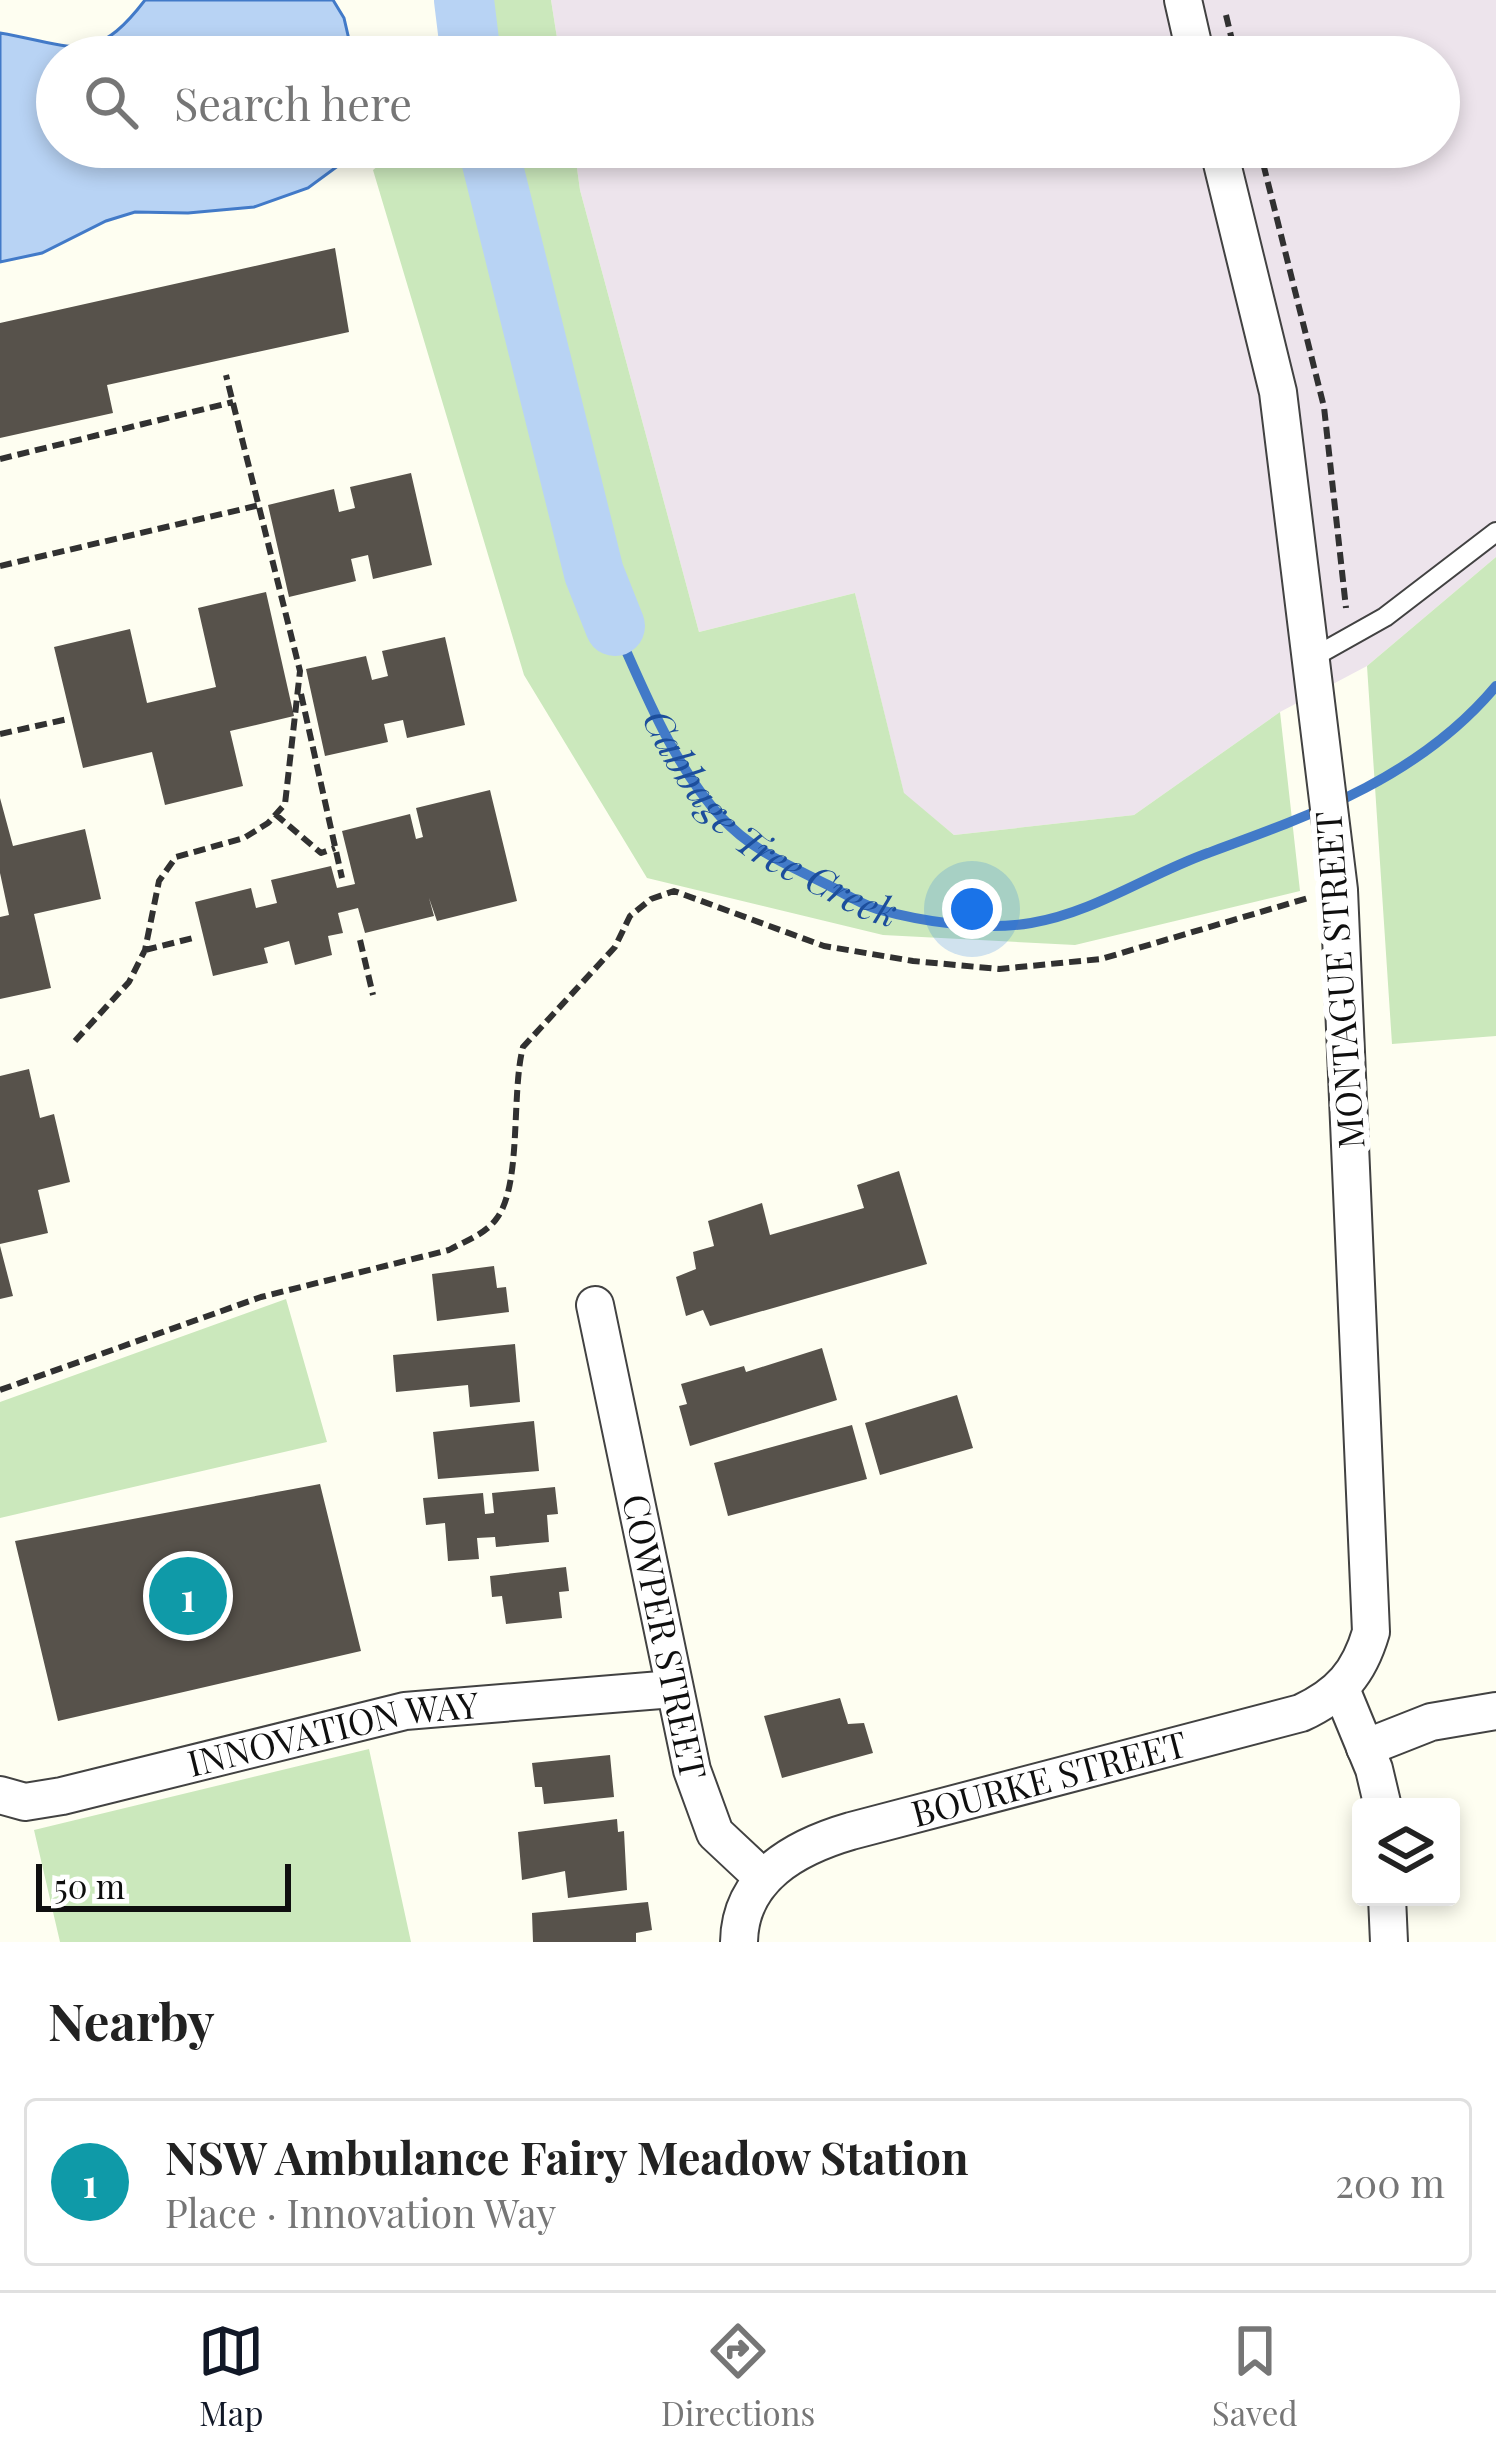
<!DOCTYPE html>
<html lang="en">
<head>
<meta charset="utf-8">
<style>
	:root { --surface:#fff; --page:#f6f6f6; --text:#222; --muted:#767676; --line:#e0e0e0; --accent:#111827 }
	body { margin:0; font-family:"Playfair Display",serif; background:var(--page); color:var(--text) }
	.controls { position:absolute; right:36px; bottom:36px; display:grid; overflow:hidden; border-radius:12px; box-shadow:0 6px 18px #0003 }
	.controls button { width:108px; height:108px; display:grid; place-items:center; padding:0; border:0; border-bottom:3px solid var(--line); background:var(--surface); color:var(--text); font:60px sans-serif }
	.scale { position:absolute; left:36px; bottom:30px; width:255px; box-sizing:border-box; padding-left:12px; border:6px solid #0f0f0f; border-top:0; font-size:33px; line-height:42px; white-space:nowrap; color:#0f0f0f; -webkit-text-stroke:9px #fff; paint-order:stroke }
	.you { position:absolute; left:972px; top:909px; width:42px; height:42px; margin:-30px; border:9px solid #fff; border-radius:50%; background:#1a73e8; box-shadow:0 0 0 18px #1a73e833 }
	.badge { display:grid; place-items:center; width:78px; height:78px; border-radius:50%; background:var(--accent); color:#fff; font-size:39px; font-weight:700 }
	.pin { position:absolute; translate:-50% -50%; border:6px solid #fff; box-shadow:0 3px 12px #0006 }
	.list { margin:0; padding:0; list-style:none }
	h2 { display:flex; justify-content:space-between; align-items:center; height:156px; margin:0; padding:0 48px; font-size:51px }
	h2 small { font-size:39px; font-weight:400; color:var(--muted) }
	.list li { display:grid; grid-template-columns:78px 1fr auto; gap:36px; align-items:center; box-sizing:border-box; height:168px; margin:0 24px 24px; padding:0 24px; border:3px solid var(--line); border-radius:12px }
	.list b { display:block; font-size:45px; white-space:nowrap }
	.list p { margin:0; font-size:39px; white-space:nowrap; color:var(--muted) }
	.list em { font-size:39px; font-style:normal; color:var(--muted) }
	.icon { flex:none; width:66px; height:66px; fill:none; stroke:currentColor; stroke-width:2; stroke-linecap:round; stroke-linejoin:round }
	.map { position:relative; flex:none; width:1496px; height:1942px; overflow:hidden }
	.search { position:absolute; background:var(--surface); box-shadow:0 6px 18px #0003; left:36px; right:36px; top:36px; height:132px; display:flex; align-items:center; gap:30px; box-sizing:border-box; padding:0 42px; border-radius:66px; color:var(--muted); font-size:45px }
	.sheet { height:348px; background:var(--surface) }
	nav { display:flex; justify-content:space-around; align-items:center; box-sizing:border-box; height:168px; border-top:3px solid var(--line); background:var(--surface); font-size:33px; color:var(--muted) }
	nav a { display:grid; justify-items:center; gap:6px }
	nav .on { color:var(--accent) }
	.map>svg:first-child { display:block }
	.industrial { fill:#ede4ec }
	.green { fill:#cbe8bc }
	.water { fill:#b8d3f4; stroke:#427ac8; stroke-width:3 }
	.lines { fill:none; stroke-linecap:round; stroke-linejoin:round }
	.stream { stroke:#427ac8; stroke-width:10 }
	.river { stroke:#b8d3f4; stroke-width:60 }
	.building { fill:#57524b }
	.service-casing { stroke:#424242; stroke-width:22 }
	.minor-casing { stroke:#424242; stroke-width:40 }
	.path { stroke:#313131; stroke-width:6; stroke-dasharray:12 6; stroke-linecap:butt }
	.service { stroke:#fff; stroke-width:18 }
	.minor { stroke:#fff; stroke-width:36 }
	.labels { text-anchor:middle; stroke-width:12; stroke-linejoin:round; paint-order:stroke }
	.street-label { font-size:36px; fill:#0f0f0f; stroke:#fff }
	.water-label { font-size:39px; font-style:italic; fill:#1c4e9c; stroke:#fff }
</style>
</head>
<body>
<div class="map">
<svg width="1496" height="1942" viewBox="0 0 1496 1942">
	<rect width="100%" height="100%" fill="#fefef1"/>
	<path class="industrial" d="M551,0H1496V557L1367,666L1280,712L1134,815L954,835L904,794L855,593L699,632L580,190L574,147H1439V57H560Z"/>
	<path class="green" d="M444,0H551L560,57H449Z
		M402,147H574L580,190L699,632L855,593L904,793L954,835L1134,815L1280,712L1300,891L1075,945L883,935L647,878L524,675L373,170Z
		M1496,557V1036L1392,1044L1367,666Z
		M286,1299L327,1442L0,1518V1402Z
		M369,1749L411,1942H60L34,1830Z"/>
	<path class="water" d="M145,0H333L344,18L353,57H57V147H353L350,157L308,188L254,207L188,213L135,212L106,221L42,253L0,262V33C73,45 93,68 145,0Z"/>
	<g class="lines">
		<g class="stream">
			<path d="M372,57L469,41"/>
			<path id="s1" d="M615,626C644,690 673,765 721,817C752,851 789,865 828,885C844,893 860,904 877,909C923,922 984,931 1031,923C1093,913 1149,874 1208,853C1315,814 1421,776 1496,686"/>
		</g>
		<path class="river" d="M464,0L471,57
			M488,147L594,573L615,626"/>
	</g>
	<path class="building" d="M335,248L349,332L107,385L113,413L0,438V323Z
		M411,473L432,565L373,579L368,555L351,559L356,581L289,597L268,505L334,489L339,512L355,508L350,487Z
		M266,592L294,716L230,731L243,786L165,805L152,752L83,768L54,647L130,629L147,703L216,687L198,608Z
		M445,637L465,725L407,738L403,720L384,724L388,742L325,756L306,669L366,656L372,680L388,676L382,651Z
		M490,790L517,901L437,921L429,898L434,916L365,933L358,908L338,913L343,933L328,936L332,955L295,965L289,941L264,948L268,963L213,976L195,902L251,888L256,908L277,903L271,880L331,866L337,888L355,884L342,831L410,814L416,839L423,837L416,808Z
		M0,798L13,846L85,829L101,899L34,914L51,988L0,999V917L9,915L0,873Z
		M29,1069L40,1118L54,1114L70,1182L38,1190L48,1233L0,1244V1076Z
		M899,1171L927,1264L710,1326L703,1310L686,1316L676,1277L696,1269L693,1252L714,1246L708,1221L762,1203L770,1235L864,1208L857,1185Z
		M0,1246L13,1296L0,1299Z
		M494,1266L497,1288L506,1287L509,1312L437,1321L432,1274Z
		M515,1344L520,1402L470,1407L468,1385L396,1392L393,1355Z
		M822,1348L837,1400L690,1446L679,1406L687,1404L681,1384L744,1366L746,1372Z
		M957,1395L973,1448L880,1475L865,1423Z
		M534,1421L539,1471L438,1479L433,1432Z
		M852,1425L867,1479L728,1516L714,1463Z
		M320,1484L361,1651L58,1721L15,1541Z
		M555,1487L558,1514L547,1515L549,1542L496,1547L495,1537L477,1538L479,1559L448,1561L445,1523L426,1525L423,1498L483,1493L485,1514L494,1513L492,1493Z
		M566,1567L569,1591L559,1592L562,1618L506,1624L502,1596L492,1597L490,1576Z
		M840,1698L848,1724L864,1723L873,1753L782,1778L764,1716Z
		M610,1755L614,1797L544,1804L542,1787H535L532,1763Z
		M617,1819L618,1832L624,1831L627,1890L568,1898L565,1871L522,1880L518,1832Z
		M648,1902L652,1930L636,1933V1942H533L532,1913Z"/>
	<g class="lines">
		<g class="service-casing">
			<path id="service" d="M1312,658L1385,617L1496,532"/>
		</g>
		<g class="minor-casing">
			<g id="minor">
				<path d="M1183,0L1196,57"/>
				<path id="s2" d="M595,1305L692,1770L715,1833L763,1878"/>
				<path d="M1341,1689L1374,1769L1383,1807"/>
				<path d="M1365,1748L1431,1722L1496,1711"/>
				<path id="s3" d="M0,1795L25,1802L62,1796L405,1711L673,1689"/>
				<path d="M1387,1897L1389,1942"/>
				<path id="s4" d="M739,1942C740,1877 796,1847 851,1831L1301,1713C1340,1695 1359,1673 1371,1632L1339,890L1278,392L1218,147"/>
			</g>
		</g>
		<path class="path" d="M1226,15L1236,57
			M1259,147L1324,407L1346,608
			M0,459L233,402
			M0,566L260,505
			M301,694L342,878
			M0,734L68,719
			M275,814L321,853L335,848
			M360,940L373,995
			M145,950L193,938
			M75,1041L129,982L145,950L159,881L176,857L244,838L268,823L285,804L300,671L226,375
			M0,1390L261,1297L449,1250C465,1241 486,1234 497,1218C522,1184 511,1093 523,1047L615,947L630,916L651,899L674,891L824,946L913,961L999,969L1101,959L1308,898"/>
		<use href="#service" class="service"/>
		<use href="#minor" class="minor"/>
	</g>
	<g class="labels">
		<g class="street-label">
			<text transform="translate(1340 980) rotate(-94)" y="13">MONTAGUE STREET</text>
			<text dy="13" stroke="none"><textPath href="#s2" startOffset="339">COWPER STREET</textPath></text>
			<text dy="13" stroke="none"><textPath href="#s3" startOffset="342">INNOVATION WAY</textPath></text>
			<text dy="13" stroke="none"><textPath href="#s4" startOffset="375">BOURKE STREET</textPath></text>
		</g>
		<g class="water-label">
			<text dy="14" stroke="none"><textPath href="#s1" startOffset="258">Cabbage Tree Creek</textPath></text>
		</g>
	</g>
</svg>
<div class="controls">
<button><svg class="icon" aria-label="layers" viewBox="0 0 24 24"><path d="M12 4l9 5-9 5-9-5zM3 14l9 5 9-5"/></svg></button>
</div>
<div class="scale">50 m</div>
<div class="you"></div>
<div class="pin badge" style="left:188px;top:1596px;background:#0f9aa8">1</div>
<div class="search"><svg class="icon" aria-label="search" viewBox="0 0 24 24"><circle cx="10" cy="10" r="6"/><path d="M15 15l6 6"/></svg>Search here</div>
</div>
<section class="sheet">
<h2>Nearby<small></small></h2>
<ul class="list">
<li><span class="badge" style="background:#0f9aa8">1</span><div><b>NSW Ambulance Fairy Meadow Station</b><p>Place · Innovation Way</p></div><em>200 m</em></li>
</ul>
</section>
<nav>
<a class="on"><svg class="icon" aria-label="map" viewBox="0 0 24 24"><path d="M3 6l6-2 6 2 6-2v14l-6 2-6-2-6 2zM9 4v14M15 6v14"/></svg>Map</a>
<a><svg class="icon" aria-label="directions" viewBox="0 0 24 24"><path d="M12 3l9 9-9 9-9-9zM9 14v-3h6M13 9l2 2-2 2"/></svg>Directions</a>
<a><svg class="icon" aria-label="saved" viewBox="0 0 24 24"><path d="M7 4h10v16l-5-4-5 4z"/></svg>Saved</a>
</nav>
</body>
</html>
